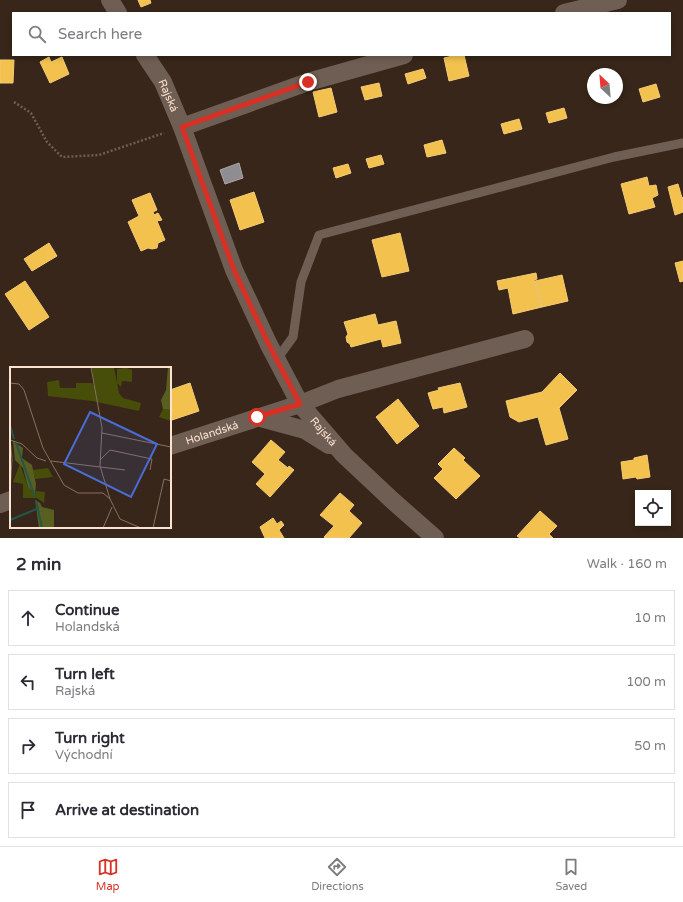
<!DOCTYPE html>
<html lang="en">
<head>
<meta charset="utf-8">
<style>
	:root { --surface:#fff; --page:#f2f2f3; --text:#2b2b33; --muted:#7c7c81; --line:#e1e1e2; --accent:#d93025 }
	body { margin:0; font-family:"Varela Round",sans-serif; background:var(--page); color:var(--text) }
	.controls { position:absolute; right:12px; bottom:12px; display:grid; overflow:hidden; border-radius:0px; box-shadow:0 2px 6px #0003 }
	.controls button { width:36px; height:36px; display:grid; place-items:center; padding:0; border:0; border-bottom:1px solid var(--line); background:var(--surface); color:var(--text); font:20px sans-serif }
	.compass { position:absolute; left:587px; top:68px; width:36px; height:36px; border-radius:50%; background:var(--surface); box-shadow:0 2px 6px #0003; rotate:334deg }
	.stop { position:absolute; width:12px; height:12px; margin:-9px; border:3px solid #d93025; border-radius:50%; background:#fff }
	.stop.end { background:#d93025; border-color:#fff; box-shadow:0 1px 4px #0008 }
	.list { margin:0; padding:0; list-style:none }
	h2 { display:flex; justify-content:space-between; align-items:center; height:52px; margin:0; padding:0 16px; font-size:17px }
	h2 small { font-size:13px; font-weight:400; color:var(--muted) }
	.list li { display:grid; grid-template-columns:26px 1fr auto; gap:12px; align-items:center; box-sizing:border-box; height:56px; margin:0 8px 8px; padding:0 8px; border:1px solid var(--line); border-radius:0px }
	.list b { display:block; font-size:15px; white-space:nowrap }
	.list p { margin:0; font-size:13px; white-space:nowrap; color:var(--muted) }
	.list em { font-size:13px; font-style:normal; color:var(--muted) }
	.icon { flex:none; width:22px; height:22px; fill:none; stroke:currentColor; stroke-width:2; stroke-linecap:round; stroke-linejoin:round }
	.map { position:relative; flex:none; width:683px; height:538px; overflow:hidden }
	.search { position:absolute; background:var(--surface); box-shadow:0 2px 6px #0003; left:12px; right:12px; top:12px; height:44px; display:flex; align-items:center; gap:10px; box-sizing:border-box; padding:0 14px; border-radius:0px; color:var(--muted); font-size:15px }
	.sheet { height:308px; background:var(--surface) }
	nav { display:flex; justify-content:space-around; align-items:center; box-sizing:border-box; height:56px; border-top:1px solid var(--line); background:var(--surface); font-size:11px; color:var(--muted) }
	nav a { display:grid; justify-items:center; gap:2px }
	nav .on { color:var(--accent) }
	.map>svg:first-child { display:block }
	.homes { fill:#f2c14e; stroke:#f5cb75 }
	.industry { fill:#8d8d92; stroke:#afa6a4 }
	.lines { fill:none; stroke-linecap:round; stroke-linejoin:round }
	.path { stroke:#6d5f54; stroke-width:2.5; stroke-dasharray:2 2; stroke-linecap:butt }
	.lane { stroke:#6e5e53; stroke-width:9 }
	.street { stroke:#6e5e53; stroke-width:18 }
	.route { stroke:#d93025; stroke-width:5 }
	.labels { text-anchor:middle; stroke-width:4; stroke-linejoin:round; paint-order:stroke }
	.street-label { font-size:11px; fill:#fde2cf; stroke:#260f00 }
	.inset-river { fill:none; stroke:#23564a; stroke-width:2 }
	.inset-road { fill:none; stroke:#867162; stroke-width:1 }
	.view { fill:#4a6cd6; fill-opacity:0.15; stroke:#4a6cd6; stroke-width:2 }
	.inset-edge { fill:none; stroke:#fde2cf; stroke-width:2 }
</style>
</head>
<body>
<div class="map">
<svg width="683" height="538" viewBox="0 0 683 538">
	<rect width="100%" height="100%" fill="#372619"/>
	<path class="homes" d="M138,0H150L151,3L141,7Z
		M457,55H464L469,76L449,81L444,58Z
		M49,57L51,62L62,57L69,74L50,83L40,62Z
		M0,60H14L13,83H0Z
		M423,69L426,78L408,84L405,74Z
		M379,83L382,96L365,100L361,87Z
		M656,84L660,97L643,102L639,89Z
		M331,88L337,112L319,117L313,92Z
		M564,108L567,118L549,123L546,113Z
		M519,119L522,129L504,134L501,124Z
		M442,140L446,153L427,157L424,145Z
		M381,155L384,164L369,168L366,159Z
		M348,164L351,173L336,178L333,168Z
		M647,177L649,186L656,185L658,195L652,198L655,207L629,214L621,184Z
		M678,184L682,198L683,197V212L675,215L668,187Z
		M254,192L264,222L240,230L230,200Z
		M150,193L157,210L153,212L154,215L158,213L162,220L157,221L165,240L158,243L157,248L152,249L148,248L141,251L128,222L139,216L132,200Z
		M400,233L409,271L382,277L372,240Z
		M49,243L57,256L32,271L24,259Z
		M683,261V281L680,282L675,263Z
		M536,273L537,279L534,280L541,306L542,305V307L513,314L508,288L499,290L497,281Z
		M562,275L568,301L542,307L535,281Z
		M25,281L49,317L29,330L5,294Z
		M375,314L378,325L396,321L401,343L383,347L381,339L351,347L350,344L347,342L346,337L348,334L344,322Z
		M560,373L577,390L559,408L568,439L546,445L538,417L519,422L510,417L506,401L542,392Z
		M190,383L199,411L172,420L170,415V390Z
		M460,383L467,407L444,413L443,407L433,409L428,393L439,390L438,388Z
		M398,399L419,426L397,444L376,417Z
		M271,440L285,452L278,460L288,468L289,466L294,470L270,497L256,484L265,474L252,462Z
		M454,448L465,458L463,460L480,476L456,499L434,478L443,469L438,464Z
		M647,455L650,477L637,479L636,477L623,479L621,462L634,460V458Z
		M340,493L354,505L349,511L362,523L349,538H325L324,537L334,526L320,515Z
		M540,511L557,526L549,534L553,538H520L517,536Z
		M273,518L277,524L281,521L284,525L279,530L284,538H265L260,527Z"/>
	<path class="industry" d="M239,163L243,178L225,184L220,170Z"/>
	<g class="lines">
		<path class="path" d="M14,102L31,113L47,142L62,157L99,155L164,133"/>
		<path class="lane" d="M277,359L293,337L301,282L319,235L614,157L683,143"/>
		<g class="street">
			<path d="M110,0L118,13"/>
			<path d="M564,13L618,0"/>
			<path id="s1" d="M145,55L163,82L182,127L234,270L268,343L300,404L344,455L393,501L435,538"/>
			<path d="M182,127L308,82L404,55"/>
			<path d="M257,417L305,430L329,445"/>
			<path id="s2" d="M170,446L300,404L338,389L525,339"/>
			<path d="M0,504L11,500"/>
		</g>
	</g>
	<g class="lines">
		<path class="route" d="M257,417L300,404L268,343L234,270L182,127L308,82"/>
	</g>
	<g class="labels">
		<g class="street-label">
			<text dy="4" stroke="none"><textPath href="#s1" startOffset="47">Rajská</textPath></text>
			<text dy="4" stroke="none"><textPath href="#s1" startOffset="419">Rajská</textPath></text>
			<text dy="4" stroke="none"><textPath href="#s2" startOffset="44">Holandská</textPath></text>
		</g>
	</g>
	<g transform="translate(10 367)">
		<rect width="161" height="161" fill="#372619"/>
		<path d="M82,0H104L109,26L113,31L131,36L129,44L82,34L38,29L37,15L49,13L50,21H66V16H82L84,19ZM116,1L122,3V15L112,14L111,20L107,16V2ZM153,42L161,43V54L149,50ZM10,97L18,120L25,127L26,124L35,125L34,136L27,131H13V117L3,115ZM38,101L43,110L25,112L23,103Z" fill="#474e09"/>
		<path d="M158,0H161V43L153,42L151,33L156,23ZM3,74L13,81L12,91L22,98L26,117L25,127L18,120L13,101L5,93ZM25,133L30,136L32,140L44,143V161H29Z" fill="#585f20"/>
		<path class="inset-river" d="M0,58L4,72M6,76L25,130M26,133L32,161M0,153L29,141"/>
		<path class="inset-road" d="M81,0L92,61L90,99L100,132M0,16L9,17L14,23L33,81L54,118L68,126H93L100,132L110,152L131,161M92,66L161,80M0,71L2,92L0,125M0,73L12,77L27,91L36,94M90,93L100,83L142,92L140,103M41,94L115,103M93,161L102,140M143,161L154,112L161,114"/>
		<path class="view" d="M80,45L147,77L121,130L54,97Z"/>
		<rect width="161" height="161" class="inset-edge"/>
	</g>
</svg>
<div class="controls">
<button><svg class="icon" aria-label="locate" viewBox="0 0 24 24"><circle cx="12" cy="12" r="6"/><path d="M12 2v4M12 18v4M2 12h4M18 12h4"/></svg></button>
</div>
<svg class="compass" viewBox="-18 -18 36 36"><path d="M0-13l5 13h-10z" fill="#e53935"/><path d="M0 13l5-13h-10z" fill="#7c7c81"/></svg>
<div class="stop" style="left:257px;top:417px"></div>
<div class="stop end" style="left:308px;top:82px"></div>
<div class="search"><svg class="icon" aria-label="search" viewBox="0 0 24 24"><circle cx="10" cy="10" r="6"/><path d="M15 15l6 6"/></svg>Search here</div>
</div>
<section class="sheet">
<h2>2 min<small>Walk · 160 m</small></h2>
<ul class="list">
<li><svg class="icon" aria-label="ahead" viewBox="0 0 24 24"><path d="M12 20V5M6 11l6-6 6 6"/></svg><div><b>Continue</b><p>Holandská</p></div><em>10 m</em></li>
<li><svg class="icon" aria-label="left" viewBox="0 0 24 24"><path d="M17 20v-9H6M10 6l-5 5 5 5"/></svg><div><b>Turn left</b><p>Rajská</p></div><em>100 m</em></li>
<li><svg class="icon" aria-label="right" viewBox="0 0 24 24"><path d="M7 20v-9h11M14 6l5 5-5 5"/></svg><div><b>Turn right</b><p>Východní</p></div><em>50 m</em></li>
<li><svg class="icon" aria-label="arrive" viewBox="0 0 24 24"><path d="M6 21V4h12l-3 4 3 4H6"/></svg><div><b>Arrive at destination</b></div></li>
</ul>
</section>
<nav>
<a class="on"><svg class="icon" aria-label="map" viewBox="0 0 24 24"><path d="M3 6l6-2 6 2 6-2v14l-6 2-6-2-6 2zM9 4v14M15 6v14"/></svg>Map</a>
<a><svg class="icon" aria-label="directions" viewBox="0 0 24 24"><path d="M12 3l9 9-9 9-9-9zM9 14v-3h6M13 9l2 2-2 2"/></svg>Directions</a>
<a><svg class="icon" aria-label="saved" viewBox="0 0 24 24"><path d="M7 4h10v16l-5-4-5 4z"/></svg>Saved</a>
</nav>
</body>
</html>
